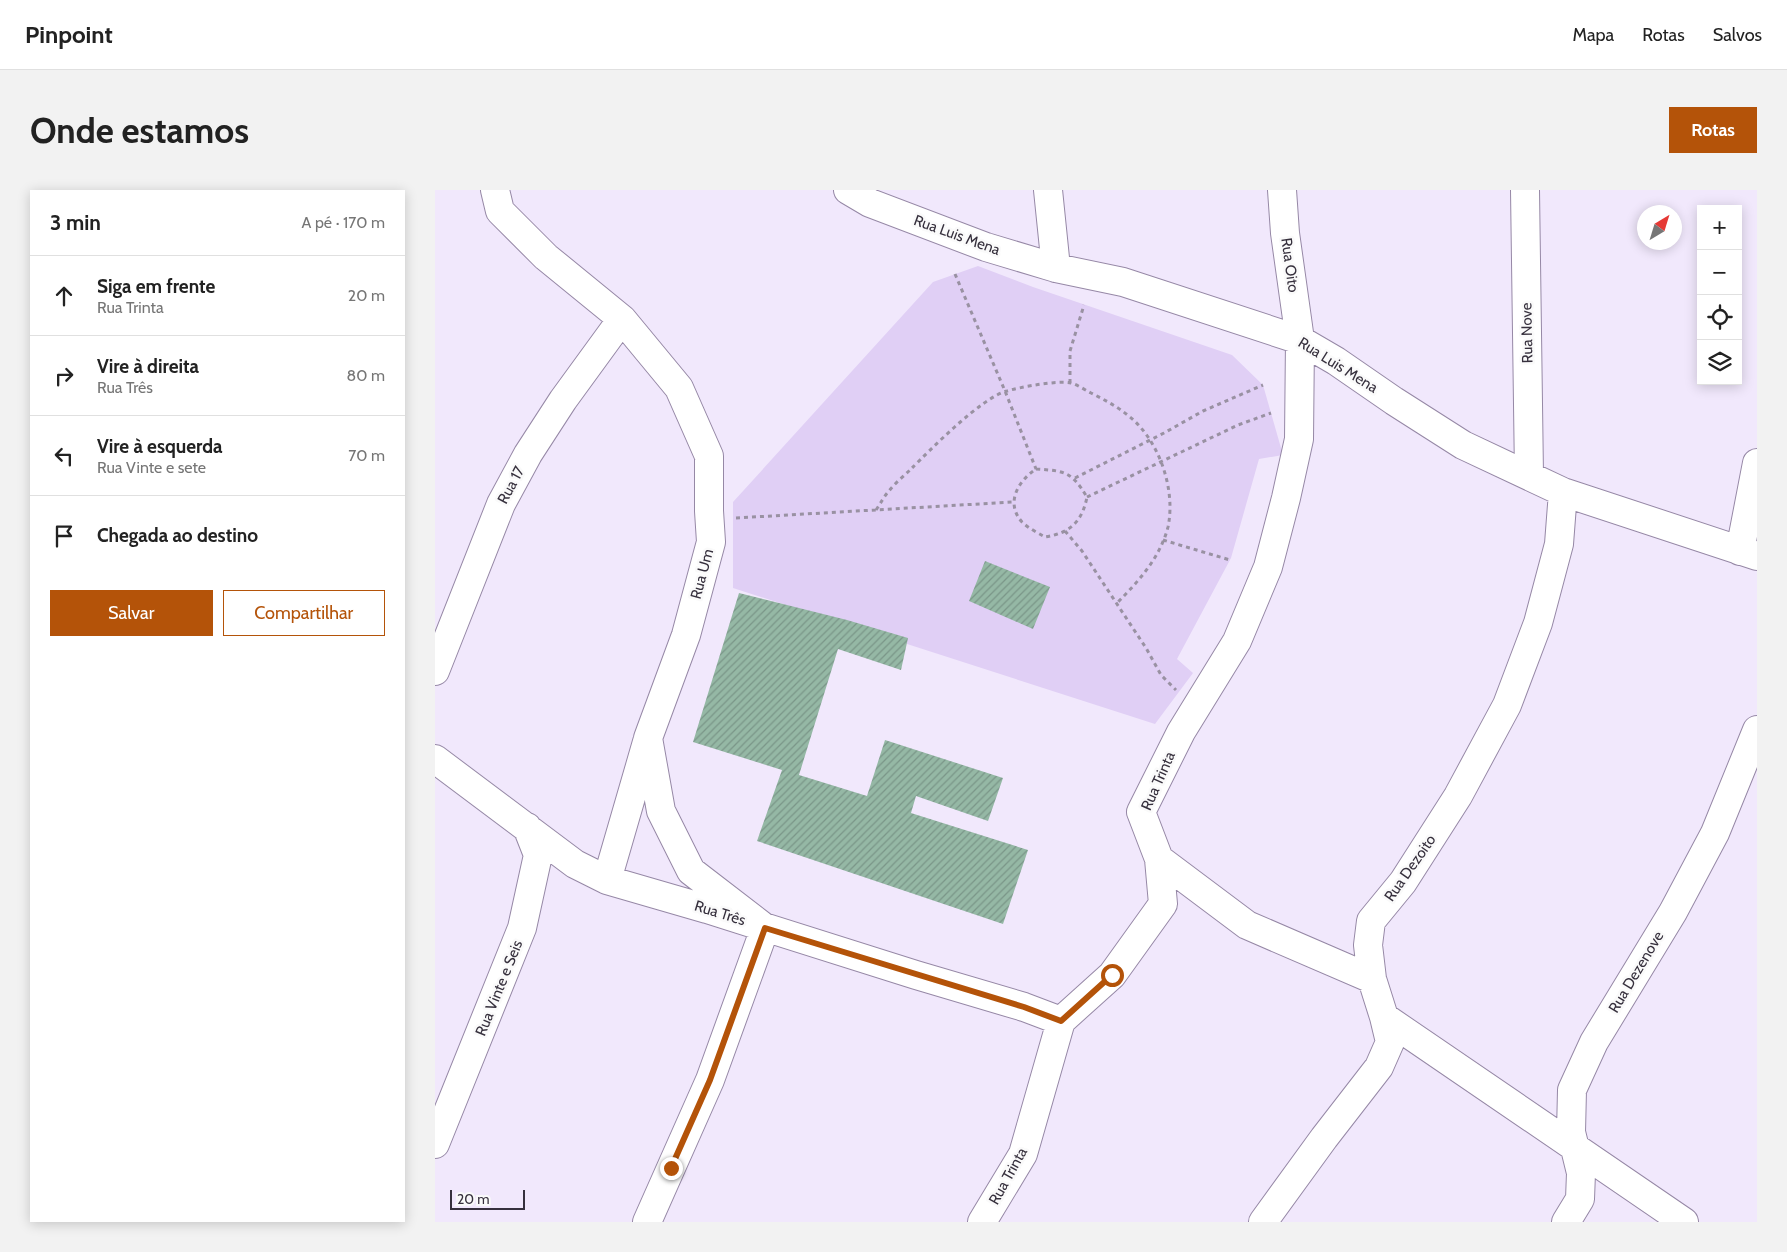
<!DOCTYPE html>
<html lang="pt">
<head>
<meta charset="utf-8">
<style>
	:root { --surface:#fff; --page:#f2f2f2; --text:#222; --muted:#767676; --line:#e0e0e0; --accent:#b45309 }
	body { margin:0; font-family:Cabin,sans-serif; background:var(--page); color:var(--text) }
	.controls { position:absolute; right:15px; top:15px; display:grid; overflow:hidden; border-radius:0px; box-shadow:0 2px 12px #0003 }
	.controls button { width:45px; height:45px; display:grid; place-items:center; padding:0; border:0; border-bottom:1px solid var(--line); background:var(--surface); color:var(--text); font:25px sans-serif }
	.compass { position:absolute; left:1202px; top:15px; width:45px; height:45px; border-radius:50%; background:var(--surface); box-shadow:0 2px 12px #0003; rotate:38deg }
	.scale { position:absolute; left:15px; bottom:12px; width:75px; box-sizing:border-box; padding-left:5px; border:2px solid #36303d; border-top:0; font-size:14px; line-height:18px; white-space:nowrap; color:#36303d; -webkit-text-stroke:4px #fafafa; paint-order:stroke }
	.stop { position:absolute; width:15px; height:15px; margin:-11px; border:4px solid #b45309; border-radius:50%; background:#fff }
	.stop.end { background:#b45309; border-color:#fff; box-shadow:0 1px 5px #0008 }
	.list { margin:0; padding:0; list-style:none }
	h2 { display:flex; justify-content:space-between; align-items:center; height:65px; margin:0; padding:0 20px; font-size:21px }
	h2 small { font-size:16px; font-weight:400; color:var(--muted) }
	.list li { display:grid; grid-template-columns:32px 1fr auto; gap:15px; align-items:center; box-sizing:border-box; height:80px; padding:0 20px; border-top:1px solid var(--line) }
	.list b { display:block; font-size:19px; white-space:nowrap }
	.list p { margin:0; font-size:16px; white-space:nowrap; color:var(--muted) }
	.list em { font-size:16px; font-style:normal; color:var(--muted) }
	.actions { display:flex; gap:10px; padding:15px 20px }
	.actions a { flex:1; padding:11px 0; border:1px solid var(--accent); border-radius:0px; text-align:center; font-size:18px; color:var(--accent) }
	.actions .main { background:var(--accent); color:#fff }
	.icon { flex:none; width:28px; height:28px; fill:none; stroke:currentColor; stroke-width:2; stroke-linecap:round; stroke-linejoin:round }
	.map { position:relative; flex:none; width:1322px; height:1032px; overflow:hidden; border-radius:0px }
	header { display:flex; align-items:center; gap:30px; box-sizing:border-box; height:70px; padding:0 25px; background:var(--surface); border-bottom:1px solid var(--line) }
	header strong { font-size:24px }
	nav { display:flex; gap:28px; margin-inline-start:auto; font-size:18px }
	.intro { display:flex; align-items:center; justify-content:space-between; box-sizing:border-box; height:120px; padding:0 30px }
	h1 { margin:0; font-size:35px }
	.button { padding:12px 22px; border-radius:0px; background:var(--accent); color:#fff; font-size:18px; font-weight:700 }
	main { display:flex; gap:30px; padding:0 30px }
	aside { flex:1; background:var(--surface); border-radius:0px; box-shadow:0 2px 12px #0003 }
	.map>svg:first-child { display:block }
	.green { fill:#e0cff5 }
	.building { fill:url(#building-hatch) }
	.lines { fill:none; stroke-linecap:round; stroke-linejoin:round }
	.minor-casing { stroke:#9688a6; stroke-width:30 }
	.path { stroke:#9991a2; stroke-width:3; stroke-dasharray:4 4; stroke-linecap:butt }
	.minor { stroke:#fff; stroke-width:28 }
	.route { stroke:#b45309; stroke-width:6 }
	.labels { text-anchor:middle; stroke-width:5; stroke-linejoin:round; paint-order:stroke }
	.street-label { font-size:15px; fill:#36303d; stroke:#fafafa }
</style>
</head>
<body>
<header>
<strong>Pinpoint</strong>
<nav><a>Mapa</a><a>Rotas</a><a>Salvos</a></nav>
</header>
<div class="intro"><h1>Onde estamos</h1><a class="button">Rotas</a></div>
<main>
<aside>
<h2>3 min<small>A pé · 170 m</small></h2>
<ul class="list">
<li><svg class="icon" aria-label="ahead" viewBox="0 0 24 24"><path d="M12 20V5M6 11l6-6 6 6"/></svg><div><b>Siga em frente</b><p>Rua Trinta</p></div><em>20 m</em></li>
<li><svg class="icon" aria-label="right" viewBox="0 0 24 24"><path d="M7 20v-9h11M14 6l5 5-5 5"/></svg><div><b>Vire à direita</b><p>Rua Três</p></div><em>80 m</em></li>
<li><svg class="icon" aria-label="left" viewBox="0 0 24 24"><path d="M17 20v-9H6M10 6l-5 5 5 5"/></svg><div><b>Vire à esquerda</b><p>Rua Vinte e sete</p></div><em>70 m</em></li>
<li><svg class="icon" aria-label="arrive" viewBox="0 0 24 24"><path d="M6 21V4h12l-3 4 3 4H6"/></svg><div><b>Chegada ao destino</b></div></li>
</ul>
<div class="actions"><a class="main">Salvar</a><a>Compartilhar</a></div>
</aside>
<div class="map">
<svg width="1322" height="1032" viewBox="0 0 1322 1032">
	<defs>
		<pattern id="building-hatch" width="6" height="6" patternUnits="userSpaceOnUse" patternTransform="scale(1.25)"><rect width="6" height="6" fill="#95b8a5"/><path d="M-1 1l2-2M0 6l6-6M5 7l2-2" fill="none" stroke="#7a9688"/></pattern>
	</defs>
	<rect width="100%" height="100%" fill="#f1e8fc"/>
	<path class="green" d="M543,76L598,97L797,165L828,195L848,265L824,269L796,368L742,469L758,483L720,534L298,398V312L498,92Z"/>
	<path class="building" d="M550,371L615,397L598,439L534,411Z
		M304,403L412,430L473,448L466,480L403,459L364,585L432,606L450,550L568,588L553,631L481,606L476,623L593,660L568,734L322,651L347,580L258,552Z"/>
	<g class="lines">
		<g class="minor-casing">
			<path id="minor" d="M60,0L65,21L111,67L187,129L244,198L274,266V321L276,352L251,445L213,548L226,621L256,681L330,738L275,890L212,1032
				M413,0L435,13L551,57L621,78L688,92L865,150L901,171L959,211L1028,255L1128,302L1322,366
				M613,0L621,78
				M1090,0L1094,285
				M1305,361L1322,273
				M0,481L66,314L93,264L128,210L187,129
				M0,569L140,674L172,690L272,719L481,785L589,817L626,831
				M724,669L812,735L937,789
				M172,690L212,552
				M949,827L1249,1032
				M0,954L87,738L103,665L92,637
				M547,1032L588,964L626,831L677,785L728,714L724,669L706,622L746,542L802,451L833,377L851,308L864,249L865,150L850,43L847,0
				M828,1032L889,948L944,877L955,852L949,827L937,789L933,755L936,731L968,692L1023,606L1072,515L1103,433L1124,354L1128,302
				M1131,1032L1145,1009L1146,983L1136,942L1137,900L1159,852L1238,722L1280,643L1322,540"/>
		</g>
		<path class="path" d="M520,84L570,201L601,279
			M635,193V161L649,115
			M601,279C630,281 636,281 652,307C647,332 635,343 610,347C603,343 593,338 587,332C570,313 583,291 601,279Z
			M640,288L729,243L768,221L828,195
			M652,307L803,235L836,223
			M441,320C446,313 449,306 454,301C460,293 469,286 476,279C495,260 547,207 572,201C585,197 624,190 636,193C643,195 650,200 656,203C670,210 683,217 695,227C724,251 741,299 733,337C725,368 703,392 681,414
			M301,328L578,312
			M630,341L647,361L711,458L726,485L741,500
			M728,350L795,370"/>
		<use href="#minor" class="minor"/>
	</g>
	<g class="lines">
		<path class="route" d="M236,978L275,890L330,738L589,817L626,831L677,785"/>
	</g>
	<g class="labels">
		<g class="street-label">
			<text transform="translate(522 45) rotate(20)" y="5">Rua Luis Mena</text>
			<text transform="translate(855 75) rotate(82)" y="5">Rua Oito</text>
			<text transform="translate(1092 143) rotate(-91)" y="5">Rua Nove</text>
			<text transform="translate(903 175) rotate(32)" y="5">Rua Luis Mena</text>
			<text transform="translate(76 295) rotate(-62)" y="5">Rua 17</text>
			<text transform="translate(267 384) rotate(-75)" y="5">Rua Um</text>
			<text transform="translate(723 591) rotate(-66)" y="5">Rua Trinta</text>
			<text transform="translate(975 678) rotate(-55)" y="5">Rua Dezoito</text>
			<text transform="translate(285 723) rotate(17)" y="5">Rua Três</text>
			<text transform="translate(1201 782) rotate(-59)" y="5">Rua Dezenove</text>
			<text transform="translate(64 798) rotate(-68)" y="5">Rua Vinte e Seis</text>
			<text transform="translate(573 986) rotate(-61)" y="5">Rua Trinta</text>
		</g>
	</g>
</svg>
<div class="controls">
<button>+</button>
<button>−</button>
<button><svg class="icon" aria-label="locate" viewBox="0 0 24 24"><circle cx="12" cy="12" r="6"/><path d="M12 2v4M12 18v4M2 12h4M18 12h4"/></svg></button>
<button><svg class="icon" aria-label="layers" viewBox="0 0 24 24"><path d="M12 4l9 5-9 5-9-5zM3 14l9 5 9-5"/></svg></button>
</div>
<svg class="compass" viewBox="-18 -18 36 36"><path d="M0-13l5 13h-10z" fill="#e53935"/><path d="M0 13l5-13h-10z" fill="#767676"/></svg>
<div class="scale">20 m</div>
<div class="stop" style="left:677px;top:785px"></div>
<div class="stop end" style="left:236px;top:978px"></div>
</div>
</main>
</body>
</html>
